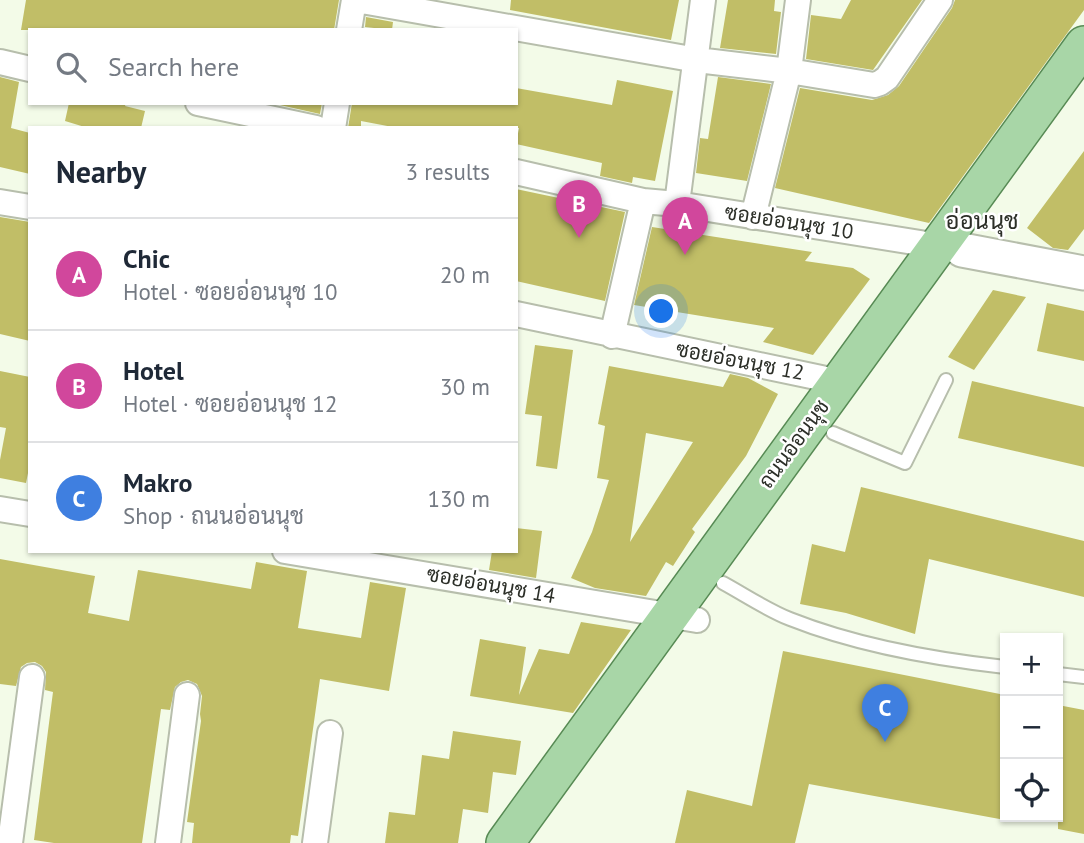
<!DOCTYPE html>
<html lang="en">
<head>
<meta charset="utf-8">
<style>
	:root { --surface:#fff; --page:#f2f2f3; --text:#1f2937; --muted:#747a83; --line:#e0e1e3; --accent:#2563eb }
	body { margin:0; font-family:"PT Sans",Sarabun,sans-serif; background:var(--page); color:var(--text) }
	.controls { position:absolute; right:21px; bottom:21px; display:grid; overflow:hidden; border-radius:0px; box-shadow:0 2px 5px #0004 }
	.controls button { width:63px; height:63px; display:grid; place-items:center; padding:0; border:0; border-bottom:2px solid var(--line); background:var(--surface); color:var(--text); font:35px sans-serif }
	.you { position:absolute; left:662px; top:312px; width:24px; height:24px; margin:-18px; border:5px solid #fff; border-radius:50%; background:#1a73e8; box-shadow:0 0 0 10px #1a73e833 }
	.badge { display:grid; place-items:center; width:46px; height:46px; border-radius:50%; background:var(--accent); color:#fff; font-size:23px; font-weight:700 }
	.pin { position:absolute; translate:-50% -58px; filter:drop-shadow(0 2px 4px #0008) }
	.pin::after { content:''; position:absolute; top:37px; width:24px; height:21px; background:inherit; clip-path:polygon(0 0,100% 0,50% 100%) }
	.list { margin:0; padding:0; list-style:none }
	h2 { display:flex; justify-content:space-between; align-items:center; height:91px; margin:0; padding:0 28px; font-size:30px }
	h2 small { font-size:23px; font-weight:400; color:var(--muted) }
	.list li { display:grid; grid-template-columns:46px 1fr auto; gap:21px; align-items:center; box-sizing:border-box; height:112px; padding:0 28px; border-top:2px solid var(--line) }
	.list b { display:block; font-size:26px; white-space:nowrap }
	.list p { margin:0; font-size:23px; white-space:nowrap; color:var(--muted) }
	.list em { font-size:23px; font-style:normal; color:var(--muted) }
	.icon { flex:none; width:38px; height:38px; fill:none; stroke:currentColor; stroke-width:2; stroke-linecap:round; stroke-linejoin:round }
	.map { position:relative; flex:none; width:1084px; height:843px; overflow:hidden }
	.search { position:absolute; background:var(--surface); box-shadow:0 2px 5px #0004; left:28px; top:28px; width:490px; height:77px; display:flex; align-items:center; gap:18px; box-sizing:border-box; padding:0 24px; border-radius:0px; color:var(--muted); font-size:26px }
	.panel { position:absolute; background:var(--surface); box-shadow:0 2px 5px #0004; left:28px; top:126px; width:490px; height:427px; border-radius:0px }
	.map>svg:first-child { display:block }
	.building { fill:#c1be67; fill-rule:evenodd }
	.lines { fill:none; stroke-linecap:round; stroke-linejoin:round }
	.lane-casing { stroke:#b7beac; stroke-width:16 }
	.street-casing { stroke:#b7beac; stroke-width:28 }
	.secondary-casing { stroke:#b7beac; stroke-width:37 }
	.primary-casing { stroke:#578a54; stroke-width:40 }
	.lane { stroke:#fff; stroke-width:12 }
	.street { stroke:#fff; stroke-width:24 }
	.secondary { stroke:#fff; stroke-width:33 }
	.primary { stroke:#a8d6a7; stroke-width:37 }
	.labels { text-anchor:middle; stroke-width:5; stroke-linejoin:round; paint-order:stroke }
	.street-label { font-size:21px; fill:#2c2f28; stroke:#fff }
	.quarter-label { font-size:24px; fill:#2c2f28; stroke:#fff }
</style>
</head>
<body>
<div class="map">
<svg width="1084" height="843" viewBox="0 0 1084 843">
	<rect width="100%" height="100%" fill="#f3fbe8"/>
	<path class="building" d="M26,0H339L334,30H21Z
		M511,0H679L671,40L510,10Z
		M728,0H775L774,11L781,12L776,54L720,48Z
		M851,0H922L873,70L806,59L811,15L841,19Z
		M955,0H1084V10L929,223L775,188L800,88L872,100L888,95L899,86L952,8Z
		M366,17L393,22L392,30L365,27Z
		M0,77L19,82L11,128L30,133V174L0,167Z
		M718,77L771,84L747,181L696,173L700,138L708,139Z
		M617,80L673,91L655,181L633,177L632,183L600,176L602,163L516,144L519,128H398L361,121V128H348L352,103H516V88L612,105Z
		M69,103H126L125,106L145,111L141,128H88L65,121Z
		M271,103H322L320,114Z
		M1084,151V229L1068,250L1053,248L1027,228Z
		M516,189L625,212L605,301L516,281Z
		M0,217L30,222V341L0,334Z
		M652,227L812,252L805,261L853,268L870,279L813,355L763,342L774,328L634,305Z
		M993,290L1026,297L974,370L948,357Z
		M1047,303L1084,311V361L1037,351Z
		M535,345L573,350L557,469L536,466L542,416L525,414Z
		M609,366L723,387L730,374L748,378L778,394L746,456L692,529L695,532L673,566L666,562L646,596L595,588L571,578L592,532L609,480L597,478L605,426L598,424ZM646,433L693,442L630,542Z
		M0,371L30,377V463L26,483L0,478V460L6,428L0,427Z
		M972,381L1084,407V467L958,438Z
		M861,487L1084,541V597L929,559L915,634L846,613L800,604L812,544L845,552Z
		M516,528L542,531L536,578L489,570L492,551H516Z
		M0,559L95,576L88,613L129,621L138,570L251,589L256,562L307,571L298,628L361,638L370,582L406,588L389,691L320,679L298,836L291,835L290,843H192L194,823L187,822L201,721L200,714L202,696L197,684L188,680L181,682L175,687L170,710L161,709L142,843H54L34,840L53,692L45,690L46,672L42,666L35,662L27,663L21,667L16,686L0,684Z
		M581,622L631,630L573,713L470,696L480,639L526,647L519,695L539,649L569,654Z
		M783,651L1005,695V820L809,784L795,843H675L687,790L752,806Z
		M1058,705L1084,710V834L1058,829Z
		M453,731L521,741L516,775L493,772L488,813L463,809L458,843H385L389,812L415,815L422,755L449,759Z"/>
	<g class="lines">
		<g class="lane-casing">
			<path id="lane" d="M833,433L905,463L946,380
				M723,583C745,595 767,610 790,619C858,646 933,659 1005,667
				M1058,674L1084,677"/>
		</g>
		<g class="street-casing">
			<path id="street" d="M356,0L697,60L789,71L874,85L880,83L887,78L940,0
				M349,30L354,0
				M0,62L30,69
				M198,103L316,128
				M333,128L337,103
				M516,172L643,201L677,204L939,246
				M0,202L30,207
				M677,204L703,0
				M753,217L789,71L798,0
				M516,314L840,382
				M612,336L643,201
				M0,509L30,514
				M285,551L697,620
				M10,843L32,677
				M168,843L187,695
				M315,843L330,733"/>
		</g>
		<g class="secondary-casing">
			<path id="secondary" d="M962,250L1084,273"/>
		</g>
		<g class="primary-casing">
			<path id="primary" d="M505,843L1084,45"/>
		</g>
		<use href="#lane" class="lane"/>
		<use href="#street" class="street"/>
		<use href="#secondary" class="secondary"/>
		<use href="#primary" class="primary"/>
	</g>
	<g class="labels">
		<g class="street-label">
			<text transform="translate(789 222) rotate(9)" y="7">ซอยอ่อนนุช 10</text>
			<text transform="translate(740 361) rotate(11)" y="7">ซอยอ่อนนุช 12</text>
			<text transform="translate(794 444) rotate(-54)" y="7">ถนนอ่อนนุช</text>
			<text transform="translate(491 585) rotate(10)" y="7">ซอยอ่อนนุช 14</text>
		</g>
		<g class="quarter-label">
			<text x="982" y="229">อ่อนนุช</text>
		</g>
	</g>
</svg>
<div class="controls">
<button>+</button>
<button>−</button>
<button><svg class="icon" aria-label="locate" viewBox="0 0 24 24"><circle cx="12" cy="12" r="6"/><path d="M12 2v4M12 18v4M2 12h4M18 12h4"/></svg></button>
</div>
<div class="you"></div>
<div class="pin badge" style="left:685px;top:255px;background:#d1479c">A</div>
<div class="pin badge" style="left:579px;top:238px;background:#d1479c">B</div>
<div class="pin badge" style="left:885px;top:742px;background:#3f7fe0">C</div>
<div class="search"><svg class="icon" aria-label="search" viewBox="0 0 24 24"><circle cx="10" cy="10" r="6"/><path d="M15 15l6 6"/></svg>Search here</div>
<section class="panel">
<h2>Nearby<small>3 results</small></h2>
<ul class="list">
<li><span class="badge" style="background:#d1479c">A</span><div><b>Chic</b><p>Hotel · ซอยอ่อนนุช 10</p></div><em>20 m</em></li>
<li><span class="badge" style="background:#d1479c">B</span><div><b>Hotel</b><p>Hotel · ซอยอ่อนนุช 12</p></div><em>30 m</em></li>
<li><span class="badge" style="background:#3f7fe0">C</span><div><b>Makro</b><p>Shop · ถนนอ่อนนุช</p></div><em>130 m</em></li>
</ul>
</section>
</div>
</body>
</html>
